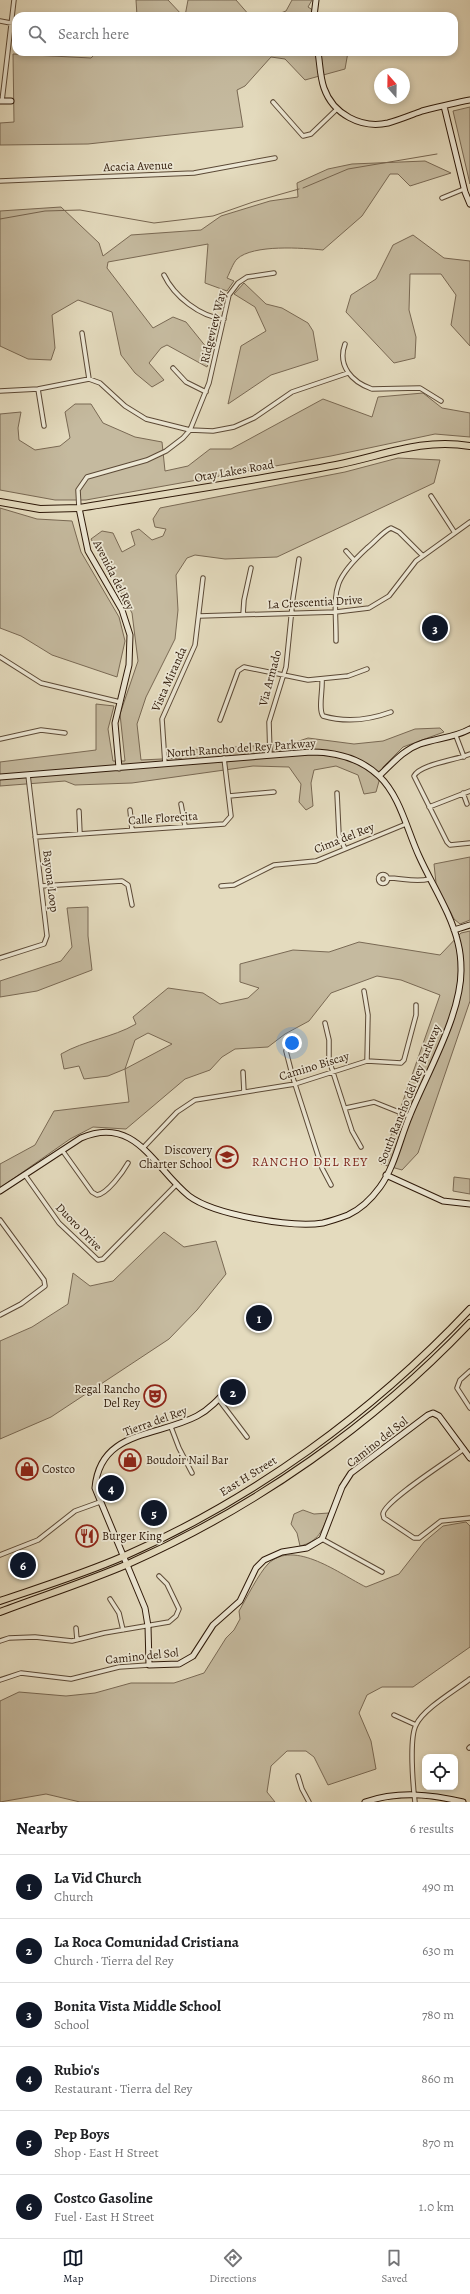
<!DOCTYPE html>
<html lang="en">
<head>
<meta charset="utf-8">
<style>
	:root { --surface:#fff; --page:#f6f6f6; --text:#202124; --muted:#757577; --line:#e0e0e0; --accent:#111827 }
	body { margin:0; font-family:Alegreya,serif; background:var(--page); color:var(--text) }
	.controls { position:absolute; right:12px; bottom:12px; display:grid; overflow:hidden; border-radius:8px; box-shadow:0 2px 6px #0003 }
	.controls button { width:36px; height:36px; display:grid; place-items:center; padding:0; border:0; border-bottom:1px solid var(--line); background:var(--surface); color:var(--text); font:20px sans-serif }
	.compass { position:absolute; left:374px; top:68px; width:36px; height:36px; border-radius:50%; background:var(--surface); box-shadow:0 2px 6px #0003; rotate:340deg }
	.you { position:absolute; left:292px; top:1043px; width:14px; height:14px; margin:-10px; border:3px solid #fff; border-radius:50%; background:#1a73e8; box-shadow:0 0 0 6px #1a73e833 }
	.badge { display:grid; place-items:center; width:26px; height:26px; border-radius:50%; background:var(--accent); color:#fff; font-size:13px; font-weight:700 }
	.pin { position:absolute; translate:-50% -50%; border:2px solid #fff; box-shadow:0 1px 4px #0006 }
	.list { margin:0; padding:0; list-style:none }
	h2 { display:flex; justify-content:space-between; align-items:center; height:52px; margin:0; padding:0 16px; font-size:17px }
	h2 small { font-size:13px; font-weight:400; color:var(--muted) }
	.list li { display:grid; grid-template-columns:26px 1fr auto; gap:12px; align-items:center; box-sizing:border-box; height:64px; padding:0 16px; border-top:1px solid var(--line) }
	.list b { display:block; font-size:15px; white-space:nowrap }
	.list p { margin:0; font-size:13px; white-space:nowrap; color:var(--muted) }
	.list em { font-size:13px; font-style:normal; color:var(--muted) }
	.icon { flex:none; width:22px; height:22px; fill:none; stroke:currentColor; stroke-width:2; stroke-linecap:round; stroke-linejoin:round }
	.map { position:relative; flex:none; width:470px; height:1802px; overflow:hidden }
	.search { position:absolute; background:var(--surface); box-shadow:0 2px 6px #0003; left:12px; right:12px; top:12px; height:44px; display:flex; align-items:center; gap:10px; box-sizing:border-box; padding:0 14px; border-radius:12px; color:var(--muted); font-size:15px }
	.sheet { height:436px; background:var(--surface) }
	nav { display:flex; justify-content:space-around; align-items:center; box-sizing:border-box; height:56px; border-top:1px solid var(--line); background:var(--surface); font-size:11px; color:var(--muted) }
	nav a { display:grid; justify-items:center; gap:2px }
	nav .on { color:var(--accent) }
	.map>svg:first-child { display:block }
	.green { fill:#c5ba9f; stroke:#796954; fill-rule:evenodd }
	.lines { fill:none; stroke-linecap:round; stroke-linejoin:round }
	.stream { stroke:#766550; stroke-width:1 }
	.street-casing { stroke:#5b4936; stroke-width:5.5 }
	.secondary-casing { stroke:#2d1808; stroke-width:7 }
	.primary-casing { stroke:#2d1808; stroke-width:8 }
	.street { stroke:#ede8d5; stroke-width:3.5 }
	.secondary { stroke:#ede8d5; stroke-width:5 }
	.primary { stroke:#e4dbbe; stroke-width:6 }
	.labels { text-anchor:middle; stroke-width:3.5; stroke-linejoin:round; paint-order:stroke }
	.street-label { font-size:12px; fill:#2d1808; stroke:#ede8d5 }
	.poi-label { font-size:12px; fill:#2d1808; stroke:#ede8d5; text-anchor:start }
	.neighbourhood-label { font-size:13px; letter-spacing:1px; fill:#7a1f14; stroke:#ede8d5 }
</style>
</head>
<body>
<div class="map">
<svg width="470" height="1802" viewBox="0 0 470 1802">
	<rect width="100%" height="100%" fill="#e4dbbe"/>
	<filter id="stains"><feTurbulence type="fractalNoise" baseFrequency=".005" numOctaves="4"/><feColorMatrix values="0 0 0 0 .2 0 0 0 0 .09 0 0 0 0 .02 0 0 0 .5 -.17"/></filter>
	<radialGradient id="worn" r=".72"><stop offset=".6" stop-color="#630" stop-opacity="0"/><stop offset="1" stop-color="#630" stop-opacity=".3"/></radialGradient>
	<path class="green" d="M136,0H168L183,16H137Z
		M188,0H236L250,16H185Z
		M292,0H312L308,7L322,16H273L286,11Z
		M97,52H348L345,69L305,80L285,59L271,57L245,86L237,90L243,127L88,144L0,145V123L14,122L13,54L91,58Z
		M470,107V184L453,111Z
		M425,161L451,173L410,186L398,174H390L362,216L323,250C303,248 253,244 237,259C233,263 230,272 227,278L234,281L227,291L205,283L208,244L108,262L107,268L153,328L173,317L186,322L211,353L207,367L167,345L161,348L149,363L164,380L152,387L135,373L121,355L112,312L78,300L52,315L55,348L51,360L28,359L0,346V211L61,207L99,243L103,256L131,235L201,230L221,216L270,201L298,197L297,183L328,169L352,164Z
		M413,235L444,258L470,261V346L451,325L456,295L441,274H410L409,310L416,337L415,358L394,363L346,312L351,295L376,279L393,245Z
		M244,283L266,304L282,308L308,323L313,331L318,360L271,375L228,404L241,346L266,331L255,307L234,294Z
		M423,393L442,408L470,413V437L435,434L331,456L86,500H55L0,490V414L21,412L18,428L19,440L35,450L60,446L70,438L65,412L75,404H91L103,423L135,437L162,442L165,471L188,466L210,449H231L323,399L372,417L378,397Z
		M398,458L440,460L434,483L277,557L225,559L195,555L187,558L176,575L178,610L175,639L146,697L137,724L141,760L182,758V750L290,744L308,738L354,744L383,741L415,729L440,728L444,732L403,747L383,767L376,792L364,794L358,775L336,766L314,770L311,783L313,806L306,810L299,802L301,784L289,767L253,766L132,783L75,785L65,781L0,786V762L96,750V704L114,706L108,729L113,761H125L120,714L138,661L132,613L91,539L102,531L113,533L122,552L135,545L131,532L139,529L152,540L163,536L166,529L155,527L153,519L160,508L345,472Z
		M0,508L37,519L72,521L81,552L119,617L125,641L117,677L52,655L21,636L0,628Z
		M470,857V920L460,924L454,919L436,883L434,864Z
		M88,907V936L92,970L37,991L0,997V981L61,961L72,947L67,908Z
		M470,931V1001L418,1153L402,1170L381,1164L440,995L401,980L377,976L331,993L309,1021L285,1034L268,1047L235,1049L222,1057L210,1070L185,1079L126,1129L93,1127L70,1139L0,1188V1164L35,1145L54,1111L129,1102L125,1069L108,1076L84,1079L79,1066L64,1069L61,1054C85,1040 112,1038 136,1024L133,1017L168,988L203,993L220,1004L248,998L259,988L240,982V964L293,950L329,952L359,942L440,955L461,933ZM148,1033L172,1044L125,1069L135,1040Z
		M454,1177L470,1179V1194L453,1191Z
		M164,1232L184,1247L216,1241L226,1274L197,1310L169,1339L51,1417L0,1439V1341L32,1327L68,1304L73,1273L90,1286L113,1281Z
		M303,1510L314,1514L329,1513C323,1530 318,1542 300,1546L297,1533L291,1524L294,1514Z
		M466,1522L470,1526V1647L413,1687H382L367,1695L359,1713L371,1741L376,1769L328,1785L314,1757L306,1751H287L271,1766L267,1792L275,1802H80L46,1794L0,1802V1701L19,1692L66,1696L95,1693L131,1683H174L204,1673L226,1638L234,1630L240,1619L239,1611C246,1599 259,1573 268,1564C294,1538 341,1575 366,1587L399,1574L424,1542L443,1526Z"/>
	<g class="lines">
		<path class="stream" d="M303,188L348,169L437,154
			M0,219L45,211L80,210L154,223L213,216L253,202L299,189"/>
		<g class="street-casing">
			<path id="street" d="M0,21L16,24
				M2,101L14,0
				M273,102L303,136L311,134L337,109
				M0,181L194,173L275,158
				M442,198L464,189
				M164,275C174,296 200,317 224,319
				M82,333L89,379
				M345,344C337,366 352,382 372,389L420,388L441,401
				M173,368L186,382L206,392
				M38,389L44,426
				M0,391L38,389L89,379L100,383L125,406L146,419L190,430L213,431L234,427L254,418L292,392L348,373
				M431,496L455,533
				M79,508L78,490L87,477L147,460L166,451L183,438L190,430L209,383L229,295L238,283L247,277L274,273
				M346,551L354,560
				M243,615L244,600L251,568
				M199,616L336,612L369,608L389,596L416,561L470,522
				M336,641C336,592 328,584 367,548C375,542 382,532 391,528L399,532L423,556
				M0,657L41,683L120,702
				M322,679C323,690 318,709 323,716C347,723 369,720 391,712
				M220,720L238,671L244,667L308,680L348,676L367,669
				M456,736L464,757
				M0,739L41,730L65,733
				M470,754C457,760 420,764 414,776L447,842L450,845L470,843
				M270,755L269,722L286,667L293,598L299,559
				M165,764L162,719L195,645L203,578
				M337,793L339,835L345,849
				M463,793L467,804
				M229,796L274,792
				M181,804L185,826
				M429,807L470,791
				M130,810L132,830
				M79,811L80,834
				M35,837L224,824L231,816L224,758
				M378.5 879a4.5 4.5 0 1 1 9 0a4.5 4.5 0 1 1-9 0Z
				M388,878C402,878 416,883 429,879
				M41,886L122,881L128,885L132,905
				M221,886L234,885L274,865L316,861L406,824
				M0,958L44,944L47,936L28,775
				M364,991L368,1015L367,1061
				M325,1023L329,1040V1060L352,1131L361,1147
				M286,1051L293,1078L322,1168L331,1185
				M243,1072L244,1092
				M346,1108L374,1102L409,1116
				M143,1148L177,1112L195,1100L295,1084L367,1061L401,1063L404,1060L416,1015V1005
				M62,1150L92,1192L97,1195C107,1194 123,1172 128,1163
				M25,1175L59,1223L98,1260L103,1259L177,1184
				M0,1220L44,1280L45,1286L21,1304L0,1315
				M470,1371L460,1380L457,1388L470,1408
				M219,1400L247,1437
				M171,1427L179,1448L192,1473
				M464,1449C451,1459 384,1501 383,1514L384,1518L414,1538H419L441,1521L470,1518
				M322,1539L382,1572
				M0,1555L38,1540L75,1511L100,1502
				M110,1599L119,1613L123,1630
				M76,1628L77,1640
				M0,1641L9,1638L35,1637L72,1641L104,1633L169,1622L176,1616L179,1609L167,1584L159,1576
				M0,1680L21,1673L71,1679L119,1667L149,1665
				M394,1715L416,1725
				M469,1748L470,1747
				M298,1776L302,1789L309,1802
				M415,1802C413,1786 409,1738 416,1725C423,1709 456,1690 470,1679"/>
		</g>
		<g class="secondary-casing">
			<path id="secondary" d="M314,16L316,0
				M318,52C320,64 320,77 324,88C333,114 361,129 388,123C399,120 411,115 422,111C438,107 454,103 470,100
				M0,101H11
				M444,106L465,192L470,204
				M79,508L88,551L122,610L130,635L129,665L115,723L119,768
				M379,776C392,764 403,750 420,744C437,738 454,738 470,729
				M0,777L311,752C336,752 360,758 379,776C400,796 407,830 419,856C432,885 451,913 458,943C460,951 461,961 461,969C462,1013 427,1073 410,1115C400,1138 395,1166 380,1187C372,1198 361,1209 348,1215C340,1218 331,1221 323,1223C293,1228 214,1215 189,1196C155,1169 135,1114 81,1138L0,1191
				M454,930L470,925
				M386,1175L443,1201L470,1204
				M233,1383C222,1395 212,1408 197,1416C157,1437 100,1430 95,1488L145,1608L148,1626L149,1665L179,1664L193,1656L213,1625L240,1601L256,1568L264,1560L282,1552L307,1548L322,1539L342,1487L351,1473L428,1415L433,1413L439,1416L470,1458
				M365,1802C398,1791 430,1794 463,1802"/>
		</g>
		<g class="primary-casing">
			<path id="primary" d="M0,502L40,509L79,508C164,494 251,481 336,465C383,456 420,438 470,446
				M0,1601C41,1587 83,1574 122,1557C254,1499 372,1413 470,1309
				M0,1612C42,1596 86,1582 128,1564C256,1507 373,1425 470,1323"/>
		</g>
		<use href="#street" class="street"/>
		<use href="#secondary" class="secondary"/>
		<use href="#primary" class="primary"/>
	</g>
	<defs>
		<g id="school-ring" transform="scale(1.15)"><circle r="9.5" fill="#ede8d5" stroke="#8f2418" stroke-width="1.5"/><path d="M0-5L7-2L0 1L-7-2ZM-4 1L0 2.5L4 1V4Q0 6-4 4Z" fill="#8f2418"/></g>
		<g id="theatre-ring" transform="scale(1.15)"><circle r="9.5" fill="#ede8d5" stroke="#8f2418" stroke-width="1.5"/><path d="M-5-5.5Q0-4 5-5.5V0Q5 5 0 6Q-5 5-5 0ZM-3.3-2.5H-1v1.5H-3.3ZM1-2.5H3.3v1.5H1ZM-2.8 1Q0 5.5 2.8 1Z" fill="#8f2418"/></g>
		<g id="shop-ring" transform="scale(1.15)"><circle r="9.5" fill="#ede8d5" stroke="#8f2418" stroke-width="1.5"/><path d="M-5-2.5h2.3a2.7 3.5 0 0 1 5.4 0H5L5.5 6h-11ZM-1.5-2.5h3a1.5 2.3 0 0 0-3 0Z" fill="#8f2418"/></g>
		<g id="restaurant-ring" transform="scale(1.15)"><circle r="9.5" fill="#ede8d5" stroke="#8f2418" stroke-width="1.5"/><path d="M-5-6h1v4h1v-4h1v4h1v-4h1v5L-1.5 .5V6h-2V.5L-5-1ZM5-6V6H3V1.5H1.5Q1.5-4 5-6Z" fill="#8f2418"/></g>
	</defs>
	<g fill-rule="evenodd">
		<use href="#school-ring" x="227" y="1157"/>
		<use href="#theatre-ring" x="155" y="1396"/>
		<use href="#shop-ring" x="130" y="1460"/>
		<use href="#shop-ring" x="27" y="1469"/>
		<use href="#restaurant-ring" x="87" y="1536"/>
	</g>
	<g class="labels">
		<g class="street-label">
			<text transform="translate(138 166) rotate(-2)" y="4">Acacia Avenue</text>
			<text transform="translate(213 327) rotate(-76)" y="4">Ridgeview Way</text>
			<text transform="translate(234 471) rotate(-10)" y="4">Otay Lakes Road</text>
			<text transform="translate(114 575) rotate(63)" y="4">Avenida del Rey</text>
			<text transform="translate(315 602) rotate(-3)" y="4">La Crescentia Drive</text>
			<text transform="translate(270 678) rotate(-75)" y="4">Via Armado</text>
			<text transform="translate(169 679) rotate(-66)" y="4">Vista Miranda</text>
			<text transform="translate(241 748) rotate(-4)" y="4">North Rancho del Rey Parkway</text>
			<text transform="translate(163 818) rotate(-4)" y="4">Calle Florecita</text>
			<text transform="translate(344 838) rotate(-22)" y="4">Cima del Rey</text>
			<text transform="translate(51 881) rotate(83)" y="4">Bayona Loop</text>
			<text transform="translate(314 1066) rotate(-17)" y="4">Camino Biscay</text>
			<text transform="translate(409 1094) rotate(-68)" y="4">South Rancho del Rey Parkway</text>
			<text transform="translate(79 1227) rotate(46)" y="4">Duoro Drive</text>
			<text transform="translate(155 1421) rotate(-20)" y="4">Tierra del Rey</text>
			<text transform="translate(377 1442) rotate(-38)" y="4">Camino del Sol</text>
			<text transform="translate(248 1476) rotate(-32)" y="4">East H Street</text>
			<text transform="translate(142 1656) rotate(-6)" y="4">Camino del Sol</text>
		</g>
		<g class="poi-label">
			<text x="212" y="1154" text-anchor="end">Discovery<tspan x="212" dy="14">Charter School</tspan></text>
			<text x="140" y="1393" text-anchor="end">Regal Rancho<tspan x="140" dy="14">Del Rey</tspan></text>
			<text x="146" y="1464">Boudoir Nail Bar</text>
			<text x="42" y="1473">Costco</text>
			<text x="102" y="1540">Burger King</text>
		</g>
		<g class="neighbourhood-label">
			<text x="310" y="1166">RANCHO DEL REY</text>
		</g>
	</g>
	<rect width="100%" height="100%" filter="url(#stains)"/>
	<rect width="100%" height="100%" fill="url(#worn)"/>
</svg>
<div class="controls">
<button><svg class="icon" aria-label="locate" viewBox="0 0 24 24"><circle cx="12" cy="12" r="6"/><path d="M12 2v4M12 18v4M2 12h4M18 12h4"/></svg></button>
</div>
<svg class="compass" viewBox="-18 -18 36 36"><path d="M0-13l5 13h-10z" fill="#e53935"/><path d="M0 13l5-13h-10z" fill="#757577"/></svg>
<div class="you"></div>
<div class="pin badge" style="left:259px;top:1318px">1</div>
<div class="pin badge" style="left:233px;top:1392px">2</div>
<div class="pin badge" style="left:435px;top:628px">3</div>
<div class="pin badge" style="left:111px;top:1488px">4</div>
<div class="pin badge" style="left:154px;top:1513px">5</div>
<div class="pin badge" style="left:23px;top:1565px">6</div>
<div class="search"><svg class="icon" aria-label="search" viewBox="0 0 24 24"><circle cx="10" cy="10" r="6"/><path d="M15 15l6 6"/></svg>Search here</div>
</div>
<section class="sheet">
<h2>Nearby<small>6 results</small></h2>
<ul class="list">
<li><span class="badge">1</span><div><b>La Vid Church</b><p>Church</p></div><em>490 m</em></li>
<li><span class="badge">2</span><div><b>La Roca Comunidad Cristiana</b><p>Church · Tierra del Rey</p></div><em>630 m</em></li>
<li><span class="badge">3</span><div><b>Bonita Vista Middle School</b><p>School</p></div><em>780 m</em></li>
<li><span class="badge">4</span><div><b>Rubio's</b><p>Restaurant · Tierra del Rey</p></div><em>860 m</em></li>
<li><span class="badge">5</span><div><b>Pep Boys</b><p>Shop · East H Street</p></div><em>870 m</em></li>
<li><span class="badge">6</span><div><b>Costco Gasoline</b><p>Fuel · East H Street</p></div><em>1.0 km</em></li>
</ul>
</section>
<nav>
<a class="on"><svg class="icon" aria-label="map" viewBox="0 0 24 24"><path d="M3 6l6-2 6 2 6-2v14l-6 2-6-2-6 2zM9 4v14M15 6v14"/></svg>Map</a>
<a><svg class="icon" aria-label="directions" viewBox="0 0 24 24"><path d="M12 3l9 9-9 9-9-9zM9 14v-3h6M13 9l2 2-2 2"/></svg>Directions</a>
<a><svg class="icon" aria-label="saved" viewBox="0 0 24 24"><path d="M7 4h10v16l-5-4-5 4z"/></svg>Saved</a>
</nav>
</body>
</html>
